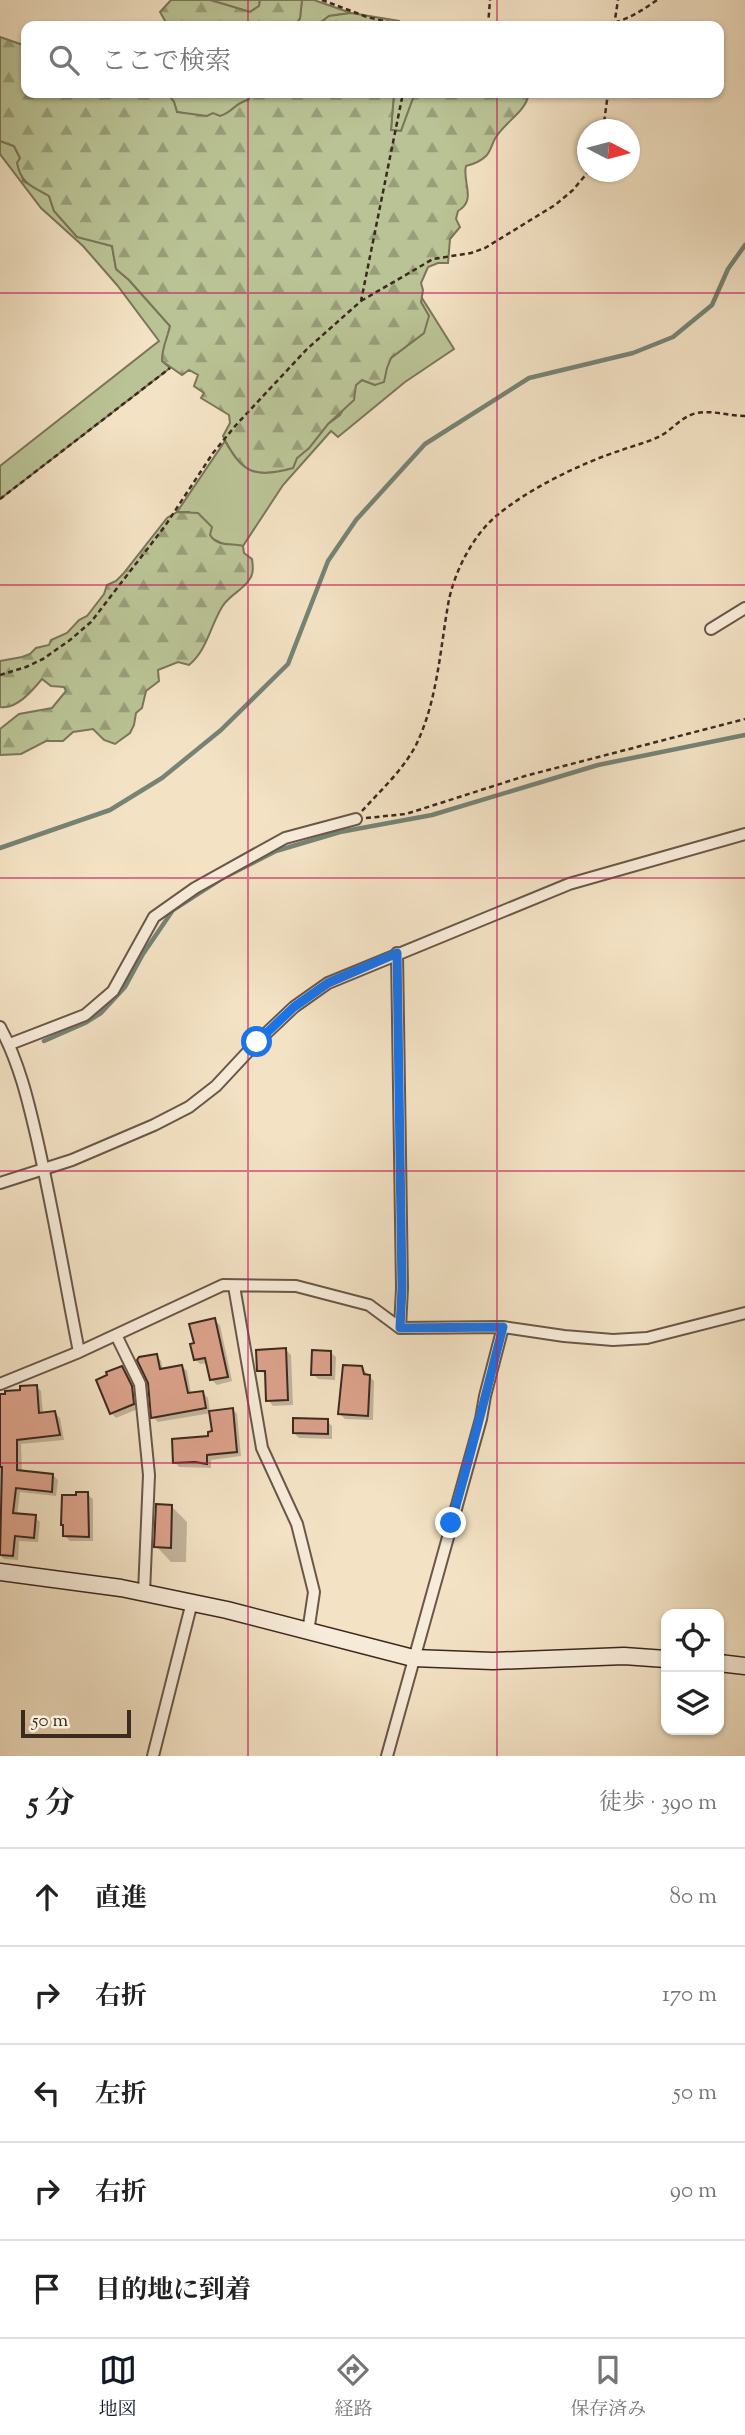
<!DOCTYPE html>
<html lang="ja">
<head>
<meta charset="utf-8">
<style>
	:root { --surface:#fff; --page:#f2f2f2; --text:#222; --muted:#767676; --line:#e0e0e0; --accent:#111827 }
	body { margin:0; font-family:"Sorts Mill Goudy","Noto Serif JP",serif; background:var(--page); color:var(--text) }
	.controls { position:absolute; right:21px; bottom:21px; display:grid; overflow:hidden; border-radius:14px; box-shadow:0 2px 5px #0004 }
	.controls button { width:63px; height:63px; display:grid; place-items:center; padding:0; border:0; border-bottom:2px solid var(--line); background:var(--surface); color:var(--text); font:35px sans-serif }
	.compass { position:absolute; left:577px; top:119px; width:63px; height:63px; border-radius:50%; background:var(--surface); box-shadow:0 2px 5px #0004; rotate:96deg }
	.scale { position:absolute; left:21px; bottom:18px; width:110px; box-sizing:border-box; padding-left:7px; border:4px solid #3c291f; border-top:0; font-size:19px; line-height:24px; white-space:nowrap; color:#3c291f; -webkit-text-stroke:5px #f7ecd9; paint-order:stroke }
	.stop { position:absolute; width:21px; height:21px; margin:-16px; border:5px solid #1a73e8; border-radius:50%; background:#fff }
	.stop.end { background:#1a73e8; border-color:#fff; box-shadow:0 2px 7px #0008 }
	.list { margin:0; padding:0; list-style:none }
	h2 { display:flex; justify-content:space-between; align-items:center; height:91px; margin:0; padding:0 28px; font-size:30px }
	h2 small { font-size:23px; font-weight:400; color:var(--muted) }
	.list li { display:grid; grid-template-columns:46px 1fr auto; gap:21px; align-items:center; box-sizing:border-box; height:98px; padding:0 28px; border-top:2px solid var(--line) }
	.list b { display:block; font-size:26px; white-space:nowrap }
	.list em { font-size:23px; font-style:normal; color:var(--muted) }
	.icon { flex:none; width:38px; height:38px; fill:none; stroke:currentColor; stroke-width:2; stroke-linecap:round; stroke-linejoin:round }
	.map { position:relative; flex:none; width:745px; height:1756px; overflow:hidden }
	.search { position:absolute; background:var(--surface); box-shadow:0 2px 5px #0004; left:21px; right:21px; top:21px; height:77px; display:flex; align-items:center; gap:18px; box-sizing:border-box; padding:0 24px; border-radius:14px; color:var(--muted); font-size:26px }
	.sheet { height:581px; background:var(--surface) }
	nav { display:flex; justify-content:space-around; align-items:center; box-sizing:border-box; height:98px; border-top:2px solid var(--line); background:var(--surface); font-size:19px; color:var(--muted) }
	nav a { display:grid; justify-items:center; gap:4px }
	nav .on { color:var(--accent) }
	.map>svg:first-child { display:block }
	.grass { fill:#bac395; stroke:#7b765a; stroke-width:2 }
	.forest { fill:url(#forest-firs); stroke:#7b765a; stroke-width:2 }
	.shadow { fill:#0003 }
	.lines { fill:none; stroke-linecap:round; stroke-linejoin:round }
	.stream { stroke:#768375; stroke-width:4.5 }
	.building { fill:#dba28b; stroke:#3c291f; stroke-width:2 }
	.street-casing { stroke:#6a5748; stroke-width:14 }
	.secondary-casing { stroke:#3c291f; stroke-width:19 }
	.path { stroke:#3c291f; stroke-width:2.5; stroke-dasharray:5 3.5; stroke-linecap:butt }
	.street { stroke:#f7ecd9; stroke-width:10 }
	.secondary { stroke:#f7ecd9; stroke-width:16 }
	.route { stroke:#1a73e8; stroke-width:9 }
	.grid { fill:none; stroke:#c2185b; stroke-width:2; stroke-opacity:0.55 }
</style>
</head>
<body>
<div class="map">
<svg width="745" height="1756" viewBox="0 0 745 1756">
	<defs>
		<pattern id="forest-firs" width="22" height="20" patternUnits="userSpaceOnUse" patternTransform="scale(1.75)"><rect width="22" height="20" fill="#bac395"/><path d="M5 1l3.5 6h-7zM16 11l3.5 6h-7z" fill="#989e79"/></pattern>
	</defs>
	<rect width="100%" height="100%" fill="#f3e2c4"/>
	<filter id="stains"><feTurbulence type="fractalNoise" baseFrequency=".00286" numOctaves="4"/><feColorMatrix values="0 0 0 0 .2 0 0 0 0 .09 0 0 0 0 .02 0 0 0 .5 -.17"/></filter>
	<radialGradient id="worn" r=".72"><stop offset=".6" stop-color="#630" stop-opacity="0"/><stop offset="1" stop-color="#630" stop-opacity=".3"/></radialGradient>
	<path class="grass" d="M210,0H260L259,6L250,12Z
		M302,0H314L351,13L329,16L316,26H296L300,18Z
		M167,93H253L248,100C235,103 235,109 224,115C212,121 190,114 177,112L174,102Z
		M394,93H415L401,131L391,130Z
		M0,141L14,146L20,158L23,181L49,196L54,211L77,236L112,246L116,269L129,280L170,326L162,361L170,368L0,499V466L159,341L117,285L83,246L41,208L0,154Z
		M422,298L454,349L405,382L338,437L331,431L283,485L243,546L223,544L213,539L189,512H177L225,441L229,448L293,468L297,458L309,448L328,424L340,415L356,385L362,380L375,385L391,358L424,333L425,310L421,302Z"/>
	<path class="forest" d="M171,0H210L250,12L259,6L260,0H302L300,18L296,26H168L160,12Z
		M351,13L399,21L401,26H316L329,16Z
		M0,37L26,46V93H167L174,102L177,112L207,116L213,113L220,116C232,113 235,103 248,100L253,93H297L303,96L309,93H394L391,130L401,131L415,93H529C526,112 507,120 496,137C492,143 491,151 486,156C480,162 474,164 466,166C462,182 477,200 458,211L456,219L460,227L450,239L448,263H438L428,267L421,283L423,290L421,302L429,316L424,333L391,358L387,368L384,382L375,385L362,380L356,385L354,400L328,424L309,448L297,458L293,468C254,479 241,473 223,436L230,423L229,415L201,398L204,393L194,386L198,375L189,370L182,375L162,361C162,346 167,340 170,326L129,280L116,269L112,246L77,237L54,211L49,196C32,186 21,184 17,163L20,158L14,146L0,141Z
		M177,512L198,513L212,527L210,535C217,547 231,543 243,546L244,553L252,559C253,566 254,574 249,580C242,591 229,595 222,607C210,627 207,650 189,665L178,662L158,670L159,681L146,691L142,708L136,713L134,725L130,733L115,744L104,740L93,729L73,732L63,741H46L21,754L0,755V729L19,714L52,708L66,691L64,687L51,686L42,679C32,691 16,710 0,707V661L22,657L30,654L36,648L49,645L51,640L67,633L79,620L87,616L104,594L107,585L116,581L123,574L167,518Z"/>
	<path class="shadow" d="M214,1320L220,1325L232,1381L217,1385L212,1380L208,1363L200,1364L195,1359L196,1344Z
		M286,1350L291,1355L293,1405L273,1406L268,1400L267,1375L259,1370Z
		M330,1352L336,1357L335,1380L318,1379L313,1374Z
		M157,1356L161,1361L163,1370L182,1366L187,1371L191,1394L203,1393L208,1398L210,1412L233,1410L237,1414L241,1456L211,1460V1468L179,1467L175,1462L210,1438L214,1433L211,1413L158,1422L153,1417Z
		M122,1368L127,1373L137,1393L138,1409L116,1418L111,1413Z
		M362,1368L374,1381L373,1420L345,1419L340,1414Z
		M36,1386L41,1391L43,1414L55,1413L60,1418L64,1440L21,1444L22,1473L53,1475L58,1480L56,1496L20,1492L17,1515L35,1517L40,1522L38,1542L19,1541L18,1560L4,1559L0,1555V1395Z
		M327,1421L332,1426V1439L299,1438L294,1433Z
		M87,1494L93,1499V1541H70L65,1536Z
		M171,1506L187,1522L186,1562H171L156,1546Z"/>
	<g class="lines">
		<path class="stream" d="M0,848L110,810L162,778L221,730L288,664L328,561L356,520L425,444L529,378L633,353L673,337L712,305L728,269L745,245
			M44,1041L85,1023L101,1013L125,987L143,954L173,910L221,879L276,851L340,832L432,815L598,765L745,735"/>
	</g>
	<path class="building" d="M215,1318L228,1377L210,1380L205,1358L194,1360L190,1344L194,1343L189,1324Z
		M286,1348L288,1400L266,1401L265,1371H257L256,1350Z
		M312,1350L331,1351V1375H311Z
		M157,1354L160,1369L182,1365L188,1393L203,1391L206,1408L151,1418L148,1383L137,1360L139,1357Z
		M343,1365L362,1366L364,1374L370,1375L368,1416L338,1414Z
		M122,1366L132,1386L134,1404L110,1414L96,1380L107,1375L106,1372Z
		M37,1385L39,1413L55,1411L60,1435L17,1440V1470L53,1474L52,1492L16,1488L13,1513L36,1515L34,1538L15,1536L13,1556L0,1555L2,1467H0V1394H5V1391L20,1390V1386Z
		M233,1408L237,1452L207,1455V1464L195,1462L173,1463L172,1439L208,1436V1432L212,1431L209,1411Z
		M293,1418L328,1419V1434L293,1433Z
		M76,1492H88L89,1537L63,1536V1525H61L62,1495H76Z
		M156,1504L172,1505L171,1548L154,1547Z"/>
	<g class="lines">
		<g class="street-casing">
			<path id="street" d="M711,629L745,608
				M397,953L402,1288L400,1328
				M0,1027C19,1062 28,1100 37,1139C53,1209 65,1281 79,1352
				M10,1044L85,1015L113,991L154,917L195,888L285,838L356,819
				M0,1183L72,1160L154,1125L189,1107L216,1086L257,1042L294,1007L328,983L569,884L745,834
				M234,1286L262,1448L297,1524L314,1592L308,1632
				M116,1335L140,1384L149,1475L144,1593
				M0,1384L79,1352L223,1285L296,1286L369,1305L400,1328L503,1327L564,1336L613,1340L647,1338L745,1313
				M153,1756L192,1602
				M387,1756L481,1419L485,1396L503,1327"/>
		</g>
		<g class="secondary-casing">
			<path id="secondary" d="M0,1572L121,1588L227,1610L413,1658L493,1661L624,1656L666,1659
				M719,1663L745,1666"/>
		</g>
		<path class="path" d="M322,0L367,17L405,26
			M488,26L490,0
			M590,26C617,26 636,15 657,0
			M614,26L618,0
			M603,130L608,93
			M361,301L433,259L471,253L485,248L555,205L573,190L588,172
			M0,499L170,368
			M0,675L26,667L43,659L70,640L91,622L165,526L213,453L236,425L307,349L361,301L403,93
			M362,811C381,790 403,770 416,745C437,702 440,651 448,605C453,575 471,538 495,517C526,490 583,462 622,450C635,445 650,442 662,435C674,428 682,416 697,413C713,410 729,416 745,416
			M366,818L406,814L525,776L745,719"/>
		<use href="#street" class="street"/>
		<use href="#secondary" class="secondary"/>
	</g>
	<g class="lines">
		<path class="route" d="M257,1042L294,1007L328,983L397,953L402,1288L400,1328L503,1327C486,1393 470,1458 451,1523"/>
	</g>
	<path class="grid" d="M248,0V26M497,0V26M248,93V1756M497,93V1756M0,293H745M0,585H745M0,878H745M0,1171H745M0,1463H745"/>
	<rect width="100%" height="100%" filter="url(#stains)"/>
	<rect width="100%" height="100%" fill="url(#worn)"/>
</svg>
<div class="controls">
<button><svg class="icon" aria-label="locate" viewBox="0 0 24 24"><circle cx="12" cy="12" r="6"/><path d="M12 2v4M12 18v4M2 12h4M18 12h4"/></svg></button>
<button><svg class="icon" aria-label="layers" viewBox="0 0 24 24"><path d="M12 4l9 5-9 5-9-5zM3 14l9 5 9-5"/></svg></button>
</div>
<svg class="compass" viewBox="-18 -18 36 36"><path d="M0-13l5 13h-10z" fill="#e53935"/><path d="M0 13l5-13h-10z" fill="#767676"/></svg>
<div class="scale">50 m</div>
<div class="stop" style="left:257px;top:1042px"></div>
<div class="stop end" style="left:451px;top:1523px"></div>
<div class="search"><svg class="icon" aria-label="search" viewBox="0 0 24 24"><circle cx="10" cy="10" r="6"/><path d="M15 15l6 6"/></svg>ここで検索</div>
</div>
<section class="sheet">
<h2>5 分<small>徒歩 · 390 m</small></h2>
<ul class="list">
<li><svg class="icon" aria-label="ahead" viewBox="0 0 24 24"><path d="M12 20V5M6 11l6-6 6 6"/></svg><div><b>直進</b></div><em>80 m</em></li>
<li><svg class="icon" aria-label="right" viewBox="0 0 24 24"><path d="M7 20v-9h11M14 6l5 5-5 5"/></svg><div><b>右折</b></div><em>170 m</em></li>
<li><svg class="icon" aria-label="left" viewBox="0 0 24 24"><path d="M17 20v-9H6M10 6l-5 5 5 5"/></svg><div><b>左折</b></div><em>50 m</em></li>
<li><svg class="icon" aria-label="right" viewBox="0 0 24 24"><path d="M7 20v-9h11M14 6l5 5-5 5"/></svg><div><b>右折</b></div><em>90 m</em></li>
<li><svg class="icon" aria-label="arrive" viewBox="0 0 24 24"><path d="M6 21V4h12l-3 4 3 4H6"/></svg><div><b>目的地に到着</b></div></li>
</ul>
</section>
<nav>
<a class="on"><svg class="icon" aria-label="map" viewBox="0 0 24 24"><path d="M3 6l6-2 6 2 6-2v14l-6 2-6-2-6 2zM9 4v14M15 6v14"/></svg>地図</a>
<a><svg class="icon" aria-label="directions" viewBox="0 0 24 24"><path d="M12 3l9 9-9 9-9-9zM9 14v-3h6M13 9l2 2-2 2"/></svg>経路</a>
<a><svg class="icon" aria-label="saved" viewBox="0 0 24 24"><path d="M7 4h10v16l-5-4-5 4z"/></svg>保存済み</a>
</nav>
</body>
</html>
